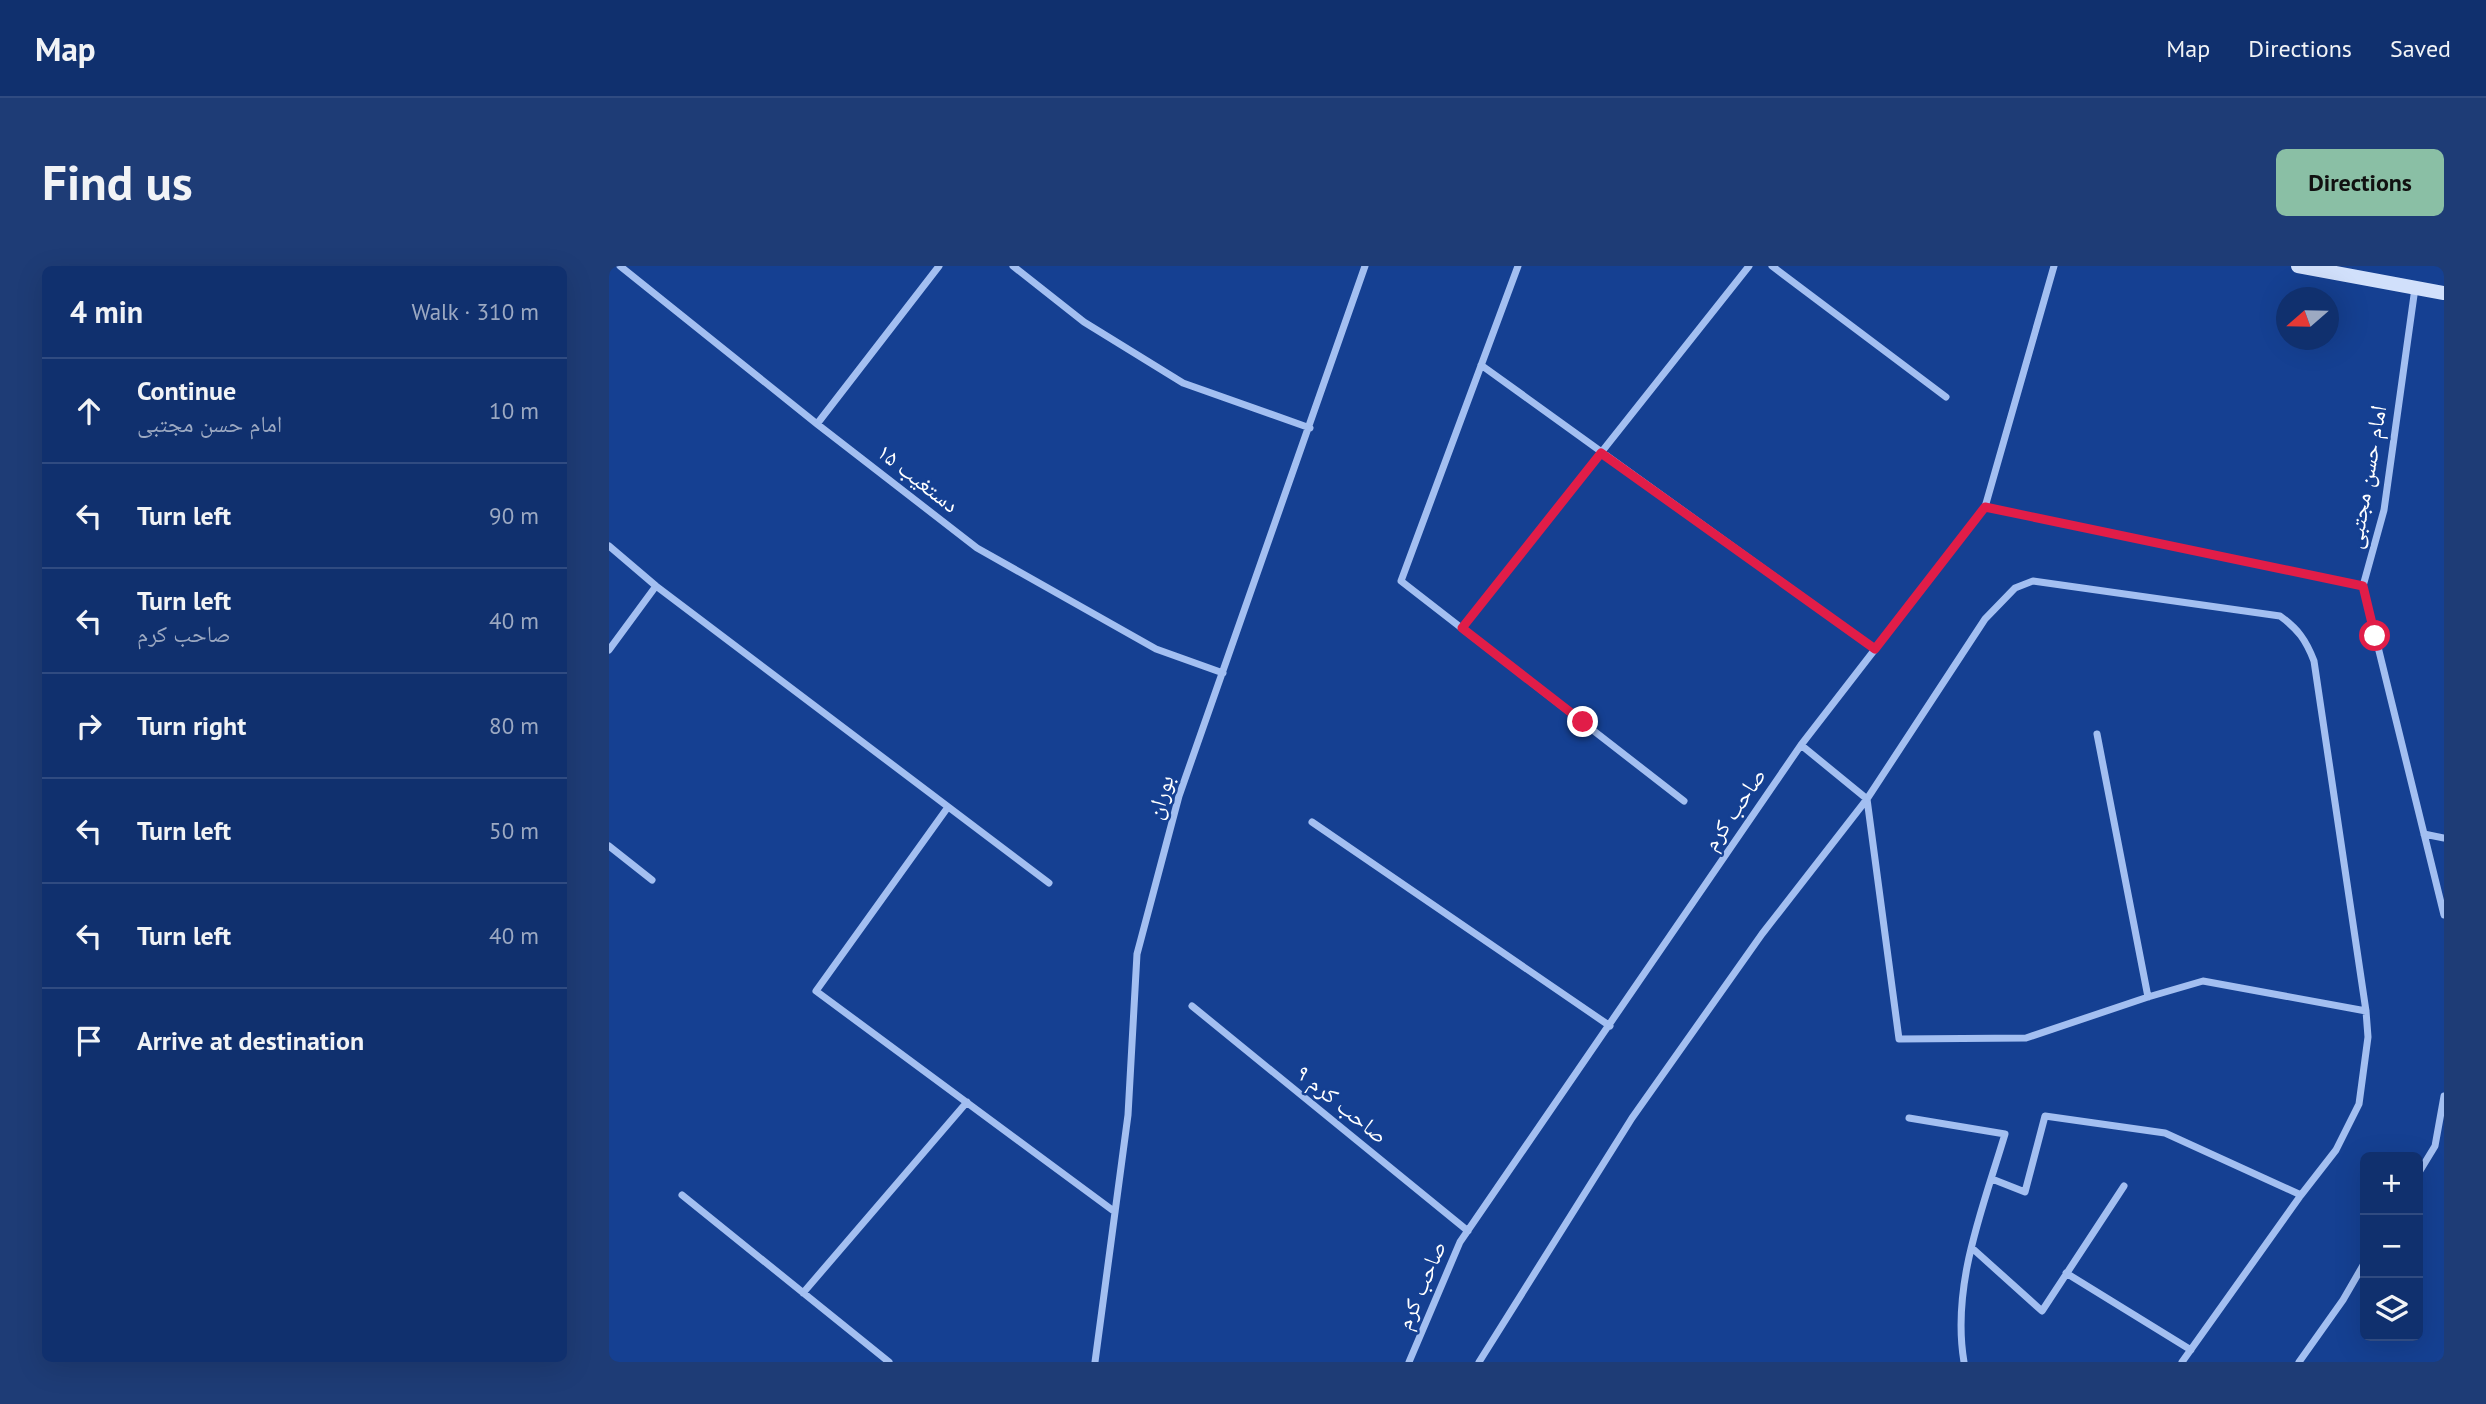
<!DOCTYPE html>
<html lang="en">
<head>
<meta charset="utf-8">
<style>
	:root { --surface:#10306e; --page:#1e3c76; --text:#f1f3f6; --muted:#9ca9c2; --line:#304b81; --accent:#8abfa5 }
	body { margin:0; font-family:"PT Sans","Noto Naskh Arabic",sans-serif; background:var(--page); color:var(--text) }
	.controls { position:absolute; right:21px; bottom:21px; display:grid; overflow:hidden; border-radius:10px; box-shadow:0 7px 28px #0002 }
	.controls button { width:63px; height:63px; display:grid; place-items:center; padding:0; border:0; border-bottom:2px solid var(--line); background:var(--surface); color:var(--text); font:35px sans-serif }
	.compass { position:absolute; left:1667px; top:21px; width:63px; height:63px; border-radius:50%; background:var(--surface); box-shadow:0 7px 28px #0002; rotate:250deg }
	.stop { position:absolute; width:21px; height:21px; margin:-16px; border:5px solid #e11d48; border-radius:50%; background:#fff }
	.stop.end { background:#e11d48; border-color:#fff; box-shadow:0 2px 7px #0008 }
	.list { margin:0; padding:0; list-style:none }
	h2 { display:flex; justify-content:space-between; align-items:center; height:91px; margin:0; padding:0 28px; font-size:30px }
	h2 small { font-size:23px; font-weight:400; color:var(--muted) }
	.list li { display:grid; grid-template-columns:46px 1fr auto; gap:21px; align-items:center; box-sizing:border-box; height:105px; padding:0 28px; border-top:2px solid var(--line) }
	.list b { display:block; font-size:26px; white-space:nowrap }
	.list p { margin:0; font-size:23px; white-space:nowrap; color:var(--muted) }
	.list em { font-size:23px; font-style:normal; color:var(--muted) }
	.icon { flex:none; width:38px; height:38px; fill:none; stroke:currentColor; stroke-width:2; stroke-linecap:round; stroke-linejoin:round }
	.map { position:relative; flex:none; width:1835px; height:1096px; overflow:hidden; border-radius:10px }
	header { display:flex; align-items:center; gap:42px; box-sizing:border-box; height:98px; padding:0 35px; background:var(--surface); border-bottom:2px solid var(--line) }
	header strong { font-size:33px }
	nav { display:flex; gap:38px; margin-inline-start:auto; font-size:24px }
	.intro { display:flex; align-items:center; justify-content:space-between; box-sizing:border-box; height:168px; padding:0 42px }
	h1 { margin:0; font-size:49px }
	.button { padding:18px 32px; border-radius:10px; background:var(--accent); color:#111; font-size:24px; font-weight:700 }
	main { display:flex; gap:42px; padding:0 42px }
	aside { flex:1; background:var(--surface); border-radius:10px; box-shadow:0 7px 28px #0002 }
	.map>svg:first-child { display:block }
	.lines { fill:none; stroke-linecap:round; stroke-linejoin:round }
	.street { stroke:#a3bff1; stroke-width:7 }
	.secondary { stroke:#d1e0fb; stroke-width:14 }
	.route { stroke:#e11d48; stroke-width:9 }
	.labels { text-anchor:middle; stroke-width:5; stroke-linejoin:round; paint-order:stroke }
	.street-label { font-size:23px; fill:#fff; stroke:#154092 }
</style>
</head>
<body>
<header>
<strong>Map</strong>
<nav><a>Map</a><a>Directions</a><a>Saved</a></nav>
</header>
<div class="intro"><h1>Find us</h1><a class="button">Directions</a></div>
<main>
<aside>
<h2>4 min<small>Walk · 310 m</small></h2>
<ul class="list">
<li><svg class="icon" aria-label="ahead" viewBox="0 0 24 24"><path d="M12 20V5M6 11l6-6 6 6"/></svg><div><b>Continue</b><p>امام حسن مجتبی</p></div><em>10 m</em></li>
<li><svg class="icon" aria-label="left" viewBox="0 0 24 24"><path d="M17 20v-9H6M10 6l-5 5 5 5"/></svg><div><b>Turn left</b></div><em>90 m</em></li>
<li><svg class="icon" aria-label="left" viewBox="0 0 24 24"><path d="M17 20v-9H6M10 6l-5 5 5 5"/></svg><div><b>Turn left</b><p>صاحب کرم</p></div><em>40 m</em></li>
<li><svg class="icon" aria-label="right" viewBox="0 0 24 24"><path d="M7 20v-9h11M14 6l5 5-5 5"/></svg><div><b>Turn right</b></div><em>80 m</em></li>
<li><svg class="icon" aria-label="left" viewBox="0 0 24 24"><path d="M17 20v-9H6M10 6l-5 5 5 5"/></svg><div><b>Turn left</b></div><em>50 m</em></li>
<li><svg class="icon" aria-label="left" viewBox="0 0 24 24"><path d="M17 20v-9H6M10 6l-5 5 5 5"/></svg><div><b>Turn left</b></div><em>40 m</em></li>
<li><svg class="icon" aria-label="arrive" viewBox="0 0 24 24"><path d="M6 21V4h12l-3 4 3 4H6"/></svg><div><b>Arrive at destination</b></div></li>
</ul>
</aside>
<div class="map">
<svg width="1835" height="1096" viewBox="0 0 1835 1096">
	<rect width="100%" height="100%" fill="#154092"/>
	<g class="lines">
		<path class="street" d="M11,0L208,158L368,282L547,383L614,407
			M404,0L475,56L574,117L701,162
			M909,0L792,315L1075,535
			M1163,0L1337,131
			M1806,22L1775,244L1754,320L1835,649
			M872,99L1266,383
			M208,158L330,0
			M1376,241L1754,320
			M0,280L47,320L440,617
			M853,362L1140,0
			M0,384L47,320
			M1488,468L1539,731
			M1192,479L1258,533L1290,773L1417,772L1539,731L1594,715L1757,745
			M339,541L207,725L506,946
			M703,556L1001,760
			M1815,568L1835,572
			M0,580L43,614
			M583,740L859,965
			M1300,852L1396,868C1374,942 1342,1019 1355,1096
			M1809,908L1826,880L1835,830
			M1383,913L1416,926L1436,850L1556,867L1692,929
			M73,929L280,1096
			M1363,982L1433,1045L1515,920
			M1457,1007L1582,1084
			M194,1027L358,836
			M486,1096L519,849L528,688L570,530L756,0
			M800,1096L851,976L1192,479L1376,241L1445,0
			M870,1096L1023,852L1153,668L1258,533L1376,353L1406,322L1424,315L1671,350C1689,363 1697,374 1705,395L1757,745L1759,771L1750,838L1727,884L1692,929L1573,1096
			M1690,1096L1734,1034L1756,996"/>
		<path class="secondary" d="M1689,0L1835,27"/>
	</g>
	<g class="lines">
		<path class="route" d="M974,456L853,362L992,187L1266,383L1376,241L1754,320L1766,370"/>
	</g>
	<g class="labels">
		<g class="street-label">
			<text transform="translate(1757 211) rotate(-80)" y="8">امام حسن مجتبی</text>
			<text transform="translate(309 212) rotate(38)" y="8">دستغیب ۱۵</text>
			<text transform="translate(551 531) rotate(-73)" y="8">بوران</text>
			<text transform="translate(1125 543) rotate(-56)" y="8">صاحب کرم</text>
			<text transform="translate(733 838) rotate(39)" y="8">صاحب کرم ۹</text>
			<text transform="translate(812 1019) rotate(-67)" y="8">صاحب کرم</text>
		</g>
	</g>
</svg>
<div class="controls">
<button>+</button>
<button>−</button>
<button><svg class="icon" aria-label="layers" viewBox="0 0 24 24"><path d="M12 4l9 5-9 5-9-5zM3 14l9 5 9-5"/></svg></button>
</div>
<svg class="compass" viewBox="-18 -18 36 36"><path d="M0-13l5 13h-10z" fill="#e53935"/><path d="M0 13l5-13h-10z" fill="#9ca9c2"/></svg>
<div class="stop" style="left:1766px;top:370px"></div>
<div class="stop end" style="left:974px;top:456px"></div>
</div>
</main>
</body>
</html>
